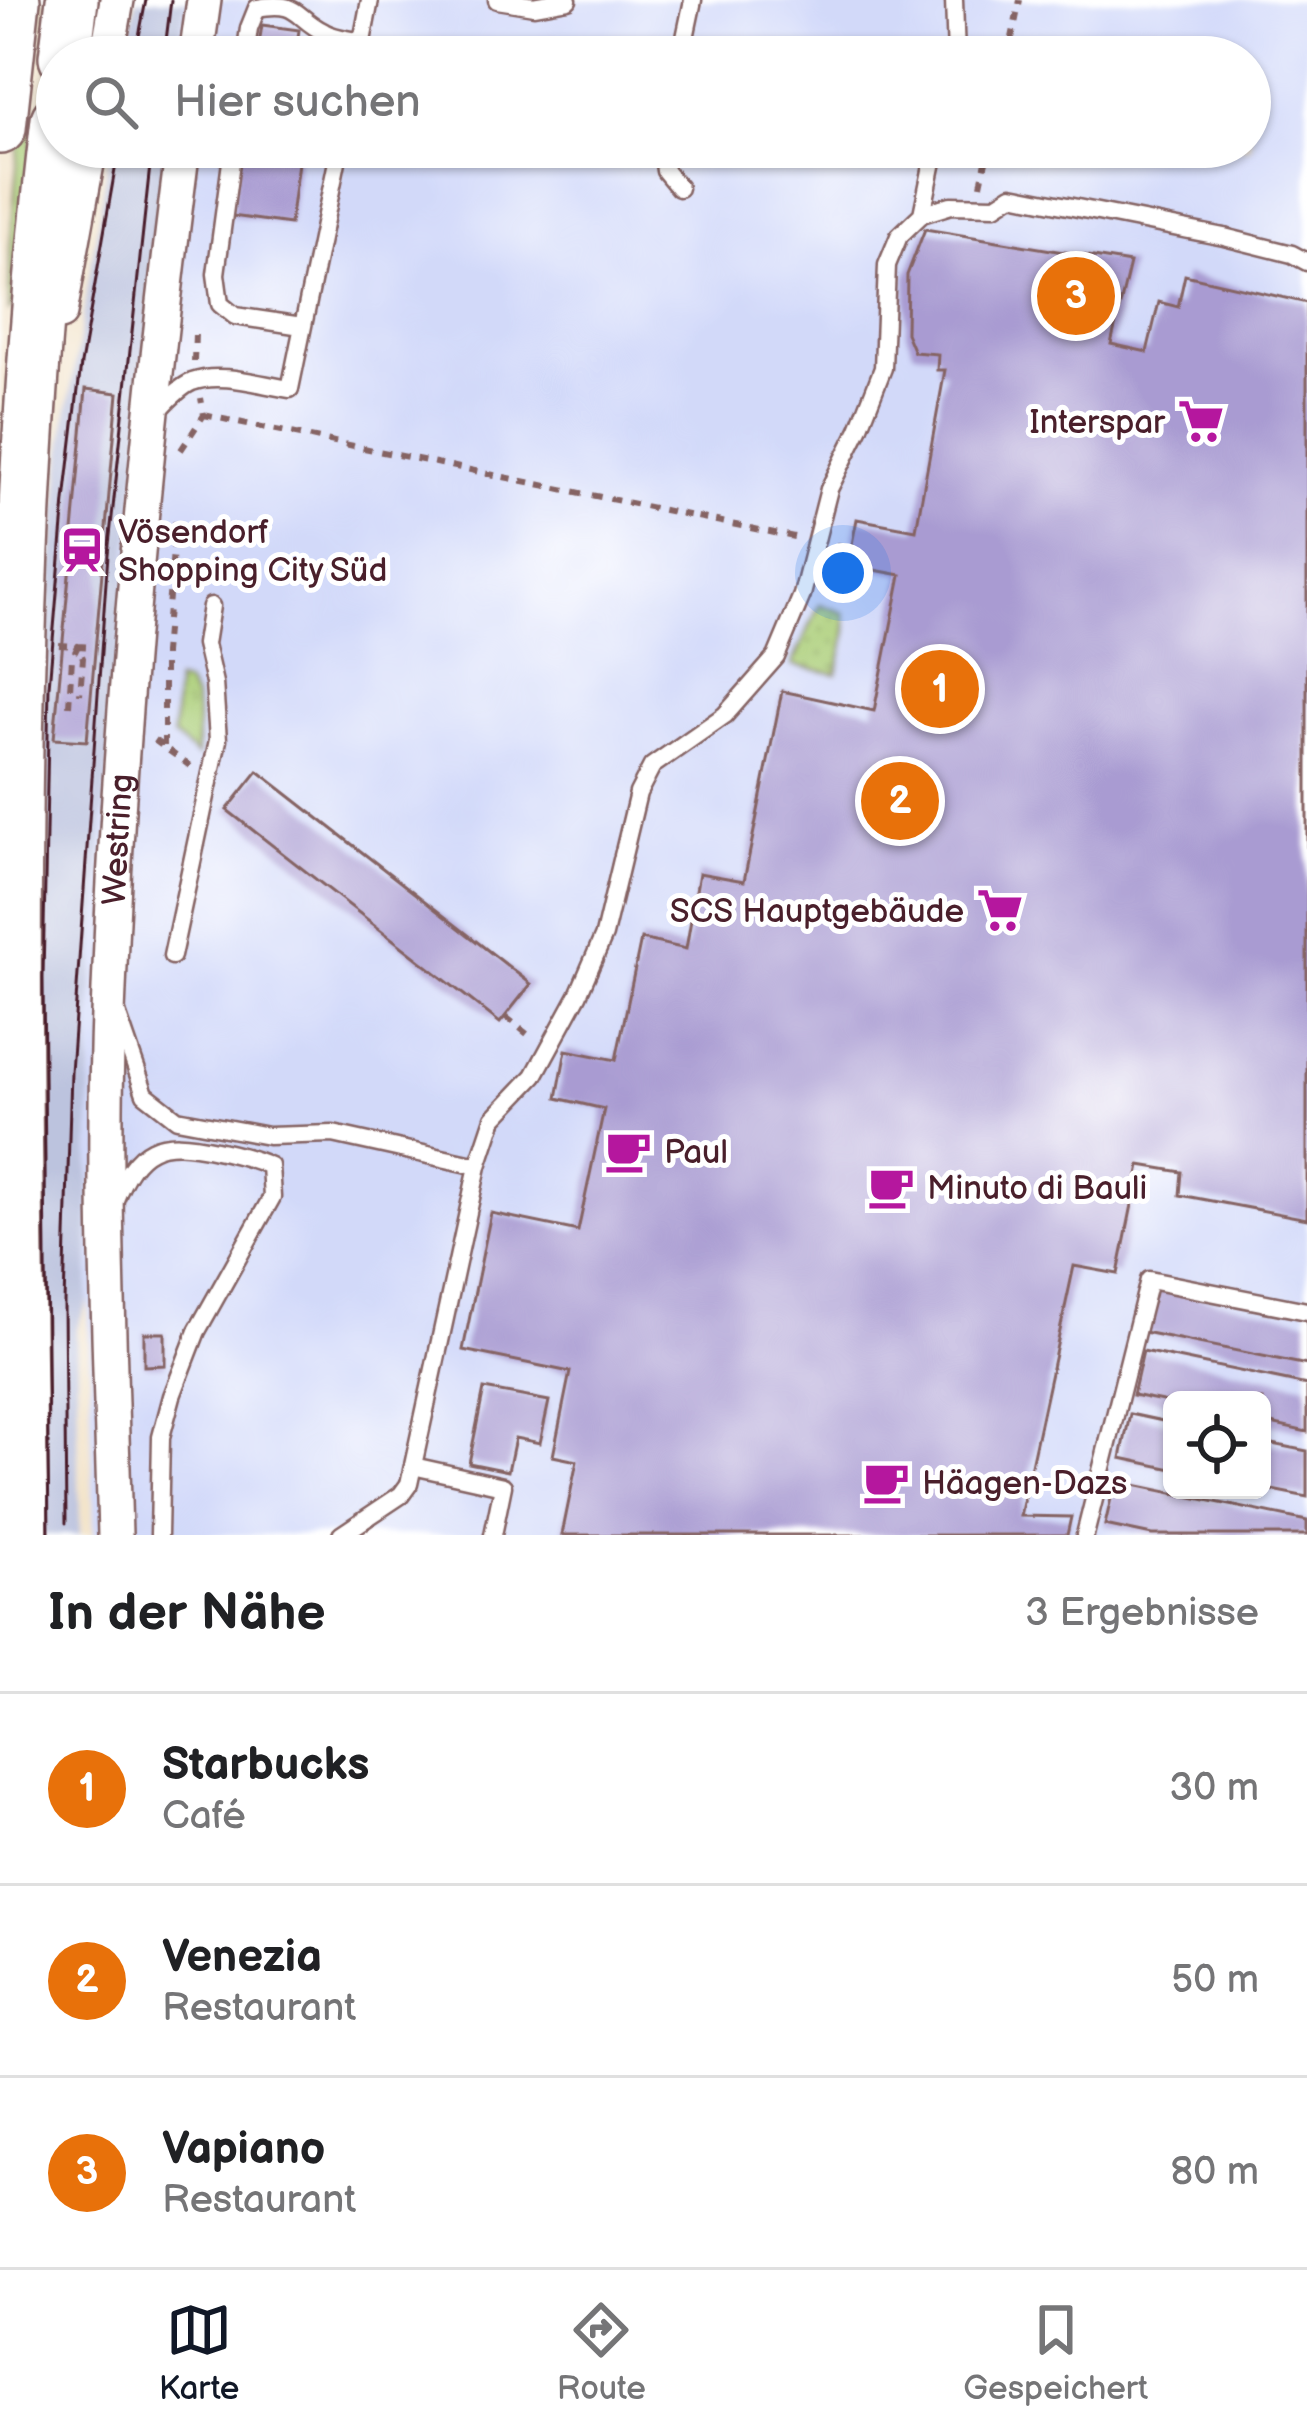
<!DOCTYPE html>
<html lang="de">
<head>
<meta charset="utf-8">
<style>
	:root { --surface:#fff; --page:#f6f6f6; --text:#202124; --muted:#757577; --line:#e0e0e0; --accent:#111827 }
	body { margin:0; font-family:"Balsamiq Sans",sans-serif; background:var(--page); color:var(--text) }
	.controls { position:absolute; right:36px; bottom:36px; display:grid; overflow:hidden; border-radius:18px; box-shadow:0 3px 9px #0004 }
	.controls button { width:108px; height:108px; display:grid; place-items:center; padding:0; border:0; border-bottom:3px solid var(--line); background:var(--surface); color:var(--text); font:60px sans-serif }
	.you { position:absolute; left:843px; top:573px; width:42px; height:42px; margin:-30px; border:9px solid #fff; border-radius:50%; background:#1a73e8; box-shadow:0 0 0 18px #1a73e833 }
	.badge { display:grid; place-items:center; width:78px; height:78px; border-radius:50%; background:var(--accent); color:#fff; font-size:39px; font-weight:700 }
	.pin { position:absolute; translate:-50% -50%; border:6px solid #fff; box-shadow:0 3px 12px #0006 }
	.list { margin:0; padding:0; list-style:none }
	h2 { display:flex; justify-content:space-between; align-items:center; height:156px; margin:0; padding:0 48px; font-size:51px }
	h2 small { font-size:39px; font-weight:400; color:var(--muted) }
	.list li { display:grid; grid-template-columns:78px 1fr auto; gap:36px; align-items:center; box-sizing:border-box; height:192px; padding:0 48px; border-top:3px solid var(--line) }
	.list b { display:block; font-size:45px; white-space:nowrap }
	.list p { margin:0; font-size:39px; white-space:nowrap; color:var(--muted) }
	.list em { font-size:39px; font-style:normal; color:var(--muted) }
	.icon { flex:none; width:66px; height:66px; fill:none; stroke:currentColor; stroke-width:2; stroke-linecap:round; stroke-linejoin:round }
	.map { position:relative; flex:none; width:1307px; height:1535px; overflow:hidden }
	.search { position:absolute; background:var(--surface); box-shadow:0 3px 9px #0004; left:36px; right:36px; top:36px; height:132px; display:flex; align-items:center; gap:30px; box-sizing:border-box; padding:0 42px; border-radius:66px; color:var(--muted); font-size:45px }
	.sheet { height:732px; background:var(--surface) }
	nav { display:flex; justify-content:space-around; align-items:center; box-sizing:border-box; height:168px; border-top:3px solid var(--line); background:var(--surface); font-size:33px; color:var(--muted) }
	nav a { display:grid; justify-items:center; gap:6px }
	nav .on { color:var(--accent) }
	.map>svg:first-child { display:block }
	.built { fill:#d2d9f9; fill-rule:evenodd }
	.industrial { fill:#bcc3de }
	.grass { fill:url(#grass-tufts); stroke:#7a7651; stroke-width:3 }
	.park { fill:url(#park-dots); stroke:#7a7651; stroke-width:3 }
	.building { fill:#a99bd2 }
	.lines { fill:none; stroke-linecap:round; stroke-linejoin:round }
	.service-casing { stroke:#856463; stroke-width:21 }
	.minor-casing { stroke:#856463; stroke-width:38 }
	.primary-casing { stroke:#856463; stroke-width:56 }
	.path { stroke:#856463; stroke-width:6; stroke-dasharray:9 9; stroke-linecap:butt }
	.service { stroke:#fff; stroke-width:16 }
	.minor { stroke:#fff; stroke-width:33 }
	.primary { stroke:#fff; stroke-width:51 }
	.tram { stroke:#4a1f2b; stroke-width:3 }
	.labels { text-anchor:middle; stroke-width:10; stroke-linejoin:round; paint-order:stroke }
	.poi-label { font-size:33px; fill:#4a1f2b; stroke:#fff; text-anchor:start }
	.street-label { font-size:33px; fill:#4a1f2b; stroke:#fff }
</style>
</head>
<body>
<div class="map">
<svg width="1307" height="1535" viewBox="0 0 1307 1535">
	<defs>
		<pattern id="grass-tufts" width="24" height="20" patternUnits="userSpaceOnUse" patternTransform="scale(3)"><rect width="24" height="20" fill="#aace77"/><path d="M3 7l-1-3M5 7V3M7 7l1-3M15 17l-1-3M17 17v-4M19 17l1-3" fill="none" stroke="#94b067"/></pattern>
		<pattern id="park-dots" width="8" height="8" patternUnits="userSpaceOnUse" patternTransform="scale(3)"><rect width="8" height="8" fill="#aace77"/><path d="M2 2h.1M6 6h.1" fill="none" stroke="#94b067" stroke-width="1.8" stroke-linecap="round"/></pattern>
	</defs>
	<rect width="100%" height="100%" fill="#fff"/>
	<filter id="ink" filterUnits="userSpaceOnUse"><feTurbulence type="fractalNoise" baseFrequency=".00833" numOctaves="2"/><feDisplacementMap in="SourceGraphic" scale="24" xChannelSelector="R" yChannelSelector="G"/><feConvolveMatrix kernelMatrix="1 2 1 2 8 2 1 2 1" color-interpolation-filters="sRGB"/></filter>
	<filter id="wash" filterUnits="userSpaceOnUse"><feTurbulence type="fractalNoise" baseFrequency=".004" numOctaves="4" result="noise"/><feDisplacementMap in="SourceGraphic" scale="48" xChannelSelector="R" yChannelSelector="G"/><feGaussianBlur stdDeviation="2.7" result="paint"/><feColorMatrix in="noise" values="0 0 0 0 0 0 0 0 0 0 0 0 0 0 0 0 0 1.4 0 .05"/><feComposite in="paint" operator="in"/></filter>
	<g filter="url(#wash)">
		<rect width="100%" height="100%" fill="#f3e4cb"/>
		<path class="built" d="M185,0H1307V1535H94L88,1301L91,1017L103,816L167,147H1250V57H177ZM1172,1400H1262V1490H1172Z"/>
		<path class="industrial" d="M136,0H185L177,57H126Z
			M110,147H167L103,816L91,1017L88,1301L76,1330L80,1535H42L37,1147L43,659L65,427Z"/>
		<path class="grass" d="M31,0H41L32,86V167L14,308L9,310L10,247Z
			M176,681L186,684L194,698L197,717V756L173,736Z"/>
		<path class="park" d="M820,604L845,613L847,632L837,674L792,665Z"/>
		<g id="blocks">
			<path class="building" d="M262,25L299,30L295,57H257Z
				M241,147H300L290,224L232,216Z
				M925,229L1130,263L1111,344L1147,352L1159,302L1178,307L1185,275L1307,303V1219L1180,1195L1182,1172L1140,1165L1118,1274L1074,1266L1020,1516L1071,1517L1067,1535H562L577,1461L553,1456L570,1372L463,1350L491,1213L578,1231L604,1109L557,1098L566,1050L616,1060L641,939L686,949L699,873L744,881L782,691L874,711L901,575L848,565L857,519L916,530L945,370H937L938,354L914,352L906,333L907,275Z
				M86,389L118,393L87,741L54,739Z
				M258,771L531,984L500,1023L227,810Z
				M1154,1288L1307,1319V1365L1144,1332Z
				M144,1333H165V1365L144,1366Z
				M1143,1351L1307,1385V1432L1262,1422V1400H1172V1403L1133,1395Z
				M484,1389L549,1401L540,1443L515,1438L508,1471L469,1463Z
				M1130,1414L1172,1423V1469L1121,1458Z
				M1262,1442L1307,1451V1497L1262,1488Z
				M1115,1481L1307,1521V1535H1152L1105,1525Z"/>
		</g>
	</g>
	<g filter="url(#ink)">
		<use href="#blocks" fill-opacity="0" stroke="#856463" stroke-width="3"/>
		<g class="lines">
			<g class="service-casing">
				<path id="service" d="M497,0L534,6L568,0
					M954,0L956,57
					M245,57L249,28L257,8C299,0 294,17 324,32C334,38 350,39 362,42
					M359,57L370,0
					M681,57L693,0
					M233,147L216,274L220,304L235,316L302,326
					M662,147L665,171L679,188
					M922,214L936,147
					M155,414C166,403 178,388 192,382C220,371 261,385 290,389L340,147
					M172,956L218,740L214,683L205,644L211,606
					M117,1013L145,1094L177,1119L268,1136L333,1134L478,1166
					M114,1202C137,1145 158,1137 216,1150C235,1154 253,1158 270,1166L272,1197L197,1331L172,1396L161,1437L159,1535
					M413,1466L503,1486L493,1535
					M341,1535L401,1495L409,1484L478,1166L494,1118L534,1076L578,995L604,935L638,793L652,766L725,715L776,657L802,595L829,489L859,429L883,368L887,265L899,236L922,214L951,205L995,206L1012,195L1224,237L1292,254L1307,262
					M1085,1535L1149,1280L1307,1311"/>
			</g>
			<g class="minor-casing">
				<g id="minor">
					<path d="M107,57L117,0"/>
					<path d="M196,57L204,0"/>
					<path d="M60,313L90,147"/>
					<path id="s1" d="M115,1535C110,1353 101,1171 109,989C120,708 147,426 183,147"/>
				</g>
			</g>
			<g class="primary-casing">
				<path id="primary" d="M65,57L72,0
					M0,128L14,0
					M22,1535C16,1063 0,590 57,120"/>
			</g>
			<path class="path" d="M1008,57L1020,0
				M981,185L989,147
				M194,362L195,333
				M204,415L794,537
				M181,450L204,415L201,398
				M836,545L852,547
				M59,645L95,647
				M69,706L72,658L78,646L83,658L80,694
				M154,740L190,766
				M164,746V653L176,517
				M506,1017L531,1037"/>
			<use href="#service" class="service"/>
			<use href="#minor" class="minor"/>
			<use href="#primary" class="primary"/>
			<path class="tram" d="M135,57L146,0
				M164,57L171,0
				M66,1523L64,1303L71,1072L108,554L152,147
				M49,1535L43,978L49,686L65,501L81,364L119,147"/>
		</g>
	</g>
	<defs>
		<g id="supermarket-bare" transform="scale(3.6)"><path d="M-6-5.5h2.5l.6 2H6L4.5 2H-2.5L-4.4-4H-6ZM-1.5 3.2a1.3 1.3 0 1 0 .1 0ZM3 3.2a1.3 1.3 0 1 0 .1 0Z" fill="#b5179e" stroke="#fff" stroke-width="2.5" paint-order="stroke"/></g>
		<g id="station-bare" transform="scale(3.6)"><path d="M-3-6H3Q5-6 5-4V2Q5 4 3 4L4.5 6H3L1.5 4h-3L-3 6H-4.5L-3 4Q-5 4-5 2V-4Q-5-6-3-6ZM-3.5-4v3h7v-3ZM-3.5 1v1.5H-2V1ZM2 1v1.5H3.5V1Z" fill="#b5179e" stroke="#fff" stroke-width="2.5" paint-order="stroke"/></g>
		<g id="cafe-bare" transform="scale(3.6)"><path d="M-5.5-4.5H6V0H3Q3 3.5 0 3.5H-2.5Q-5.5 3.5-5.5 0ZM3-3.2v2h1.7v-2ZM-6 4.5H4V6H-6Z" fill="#b5179e" stroke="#fff" stroke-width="2.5" paint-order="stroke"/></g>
	</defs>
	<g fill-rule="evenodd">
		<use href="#supermarket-bare" x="1201" y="421"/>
		<use href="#station-bare" x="82" y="550"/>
		<use href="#supermarket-bare" x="1000" y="910"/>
		<use href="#cafe-bare" x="628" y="1151"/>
		<use href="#cafe-bare" x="891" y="1187"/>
		<use href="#cafe-bare" x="886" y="1482"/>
	</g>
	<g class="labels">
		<g class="poi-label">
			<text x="1165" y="433" text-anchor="end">Interspar</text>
			<text x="118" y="543">Vösendorf<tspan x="118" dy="38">Shopping City Süd</tspan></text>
			<text x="964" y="922" text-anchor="end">SCS Hauptgebäude</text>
			<text x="664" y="1163">Paul</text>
			<text x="927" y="1199">Minuto di Bauli</text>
			<text x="922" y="1494">Häagen-Dazs</text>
		</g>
		<g class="street-label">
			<text dy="12" stroke="none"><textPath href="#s1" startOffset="696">Westring</textPath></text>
		</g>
	</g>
</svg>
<div class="controls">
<button><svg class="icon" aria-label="locate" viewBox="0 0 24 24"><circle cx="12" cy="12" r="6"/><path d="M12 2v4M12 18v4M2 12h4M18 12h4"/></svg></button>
</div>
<div class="you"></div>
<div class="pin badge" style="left:940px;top:689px;background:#e8710a">1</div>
<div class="pin badge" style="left:900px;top:801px;background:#e8710a">2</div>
<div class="pin badge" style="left:1076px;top:296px;background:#e8710a">3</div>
<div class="search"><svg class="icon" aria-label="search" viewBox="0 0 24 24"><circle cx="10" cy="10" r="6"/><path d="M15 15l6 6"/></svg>Hier suchen</div>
</div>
<section class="sheet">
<h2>In der Nähe<small>3 Ergebnisse</small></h2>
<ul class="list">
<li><span class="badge" style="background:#e8710a">1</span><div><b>Starbucks</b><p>Café</p></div><em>30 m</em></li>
<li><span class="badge" style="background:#e8710a">2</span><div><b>Venezia</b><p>Restaurant</p></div><em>50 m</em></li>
<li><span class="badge" style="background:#e8710a">3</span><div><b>Vapiano</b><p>Restaurant</p></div><em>80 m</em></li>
</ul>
</section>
<nav>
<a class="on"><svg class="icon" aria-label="map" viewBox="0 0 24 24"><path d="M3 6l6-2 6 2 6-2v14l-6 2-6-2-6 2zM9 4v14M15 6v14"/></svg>Karte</a>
<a><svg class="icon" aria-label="directions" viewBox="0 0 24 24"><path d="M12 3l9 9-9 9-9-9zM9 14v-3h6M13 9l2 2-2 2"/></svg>Route</a>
<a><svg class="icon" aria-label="saved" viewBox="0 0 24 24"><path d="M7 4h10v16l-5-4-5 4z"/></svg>Gespeichert</a>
</nav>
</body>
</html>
